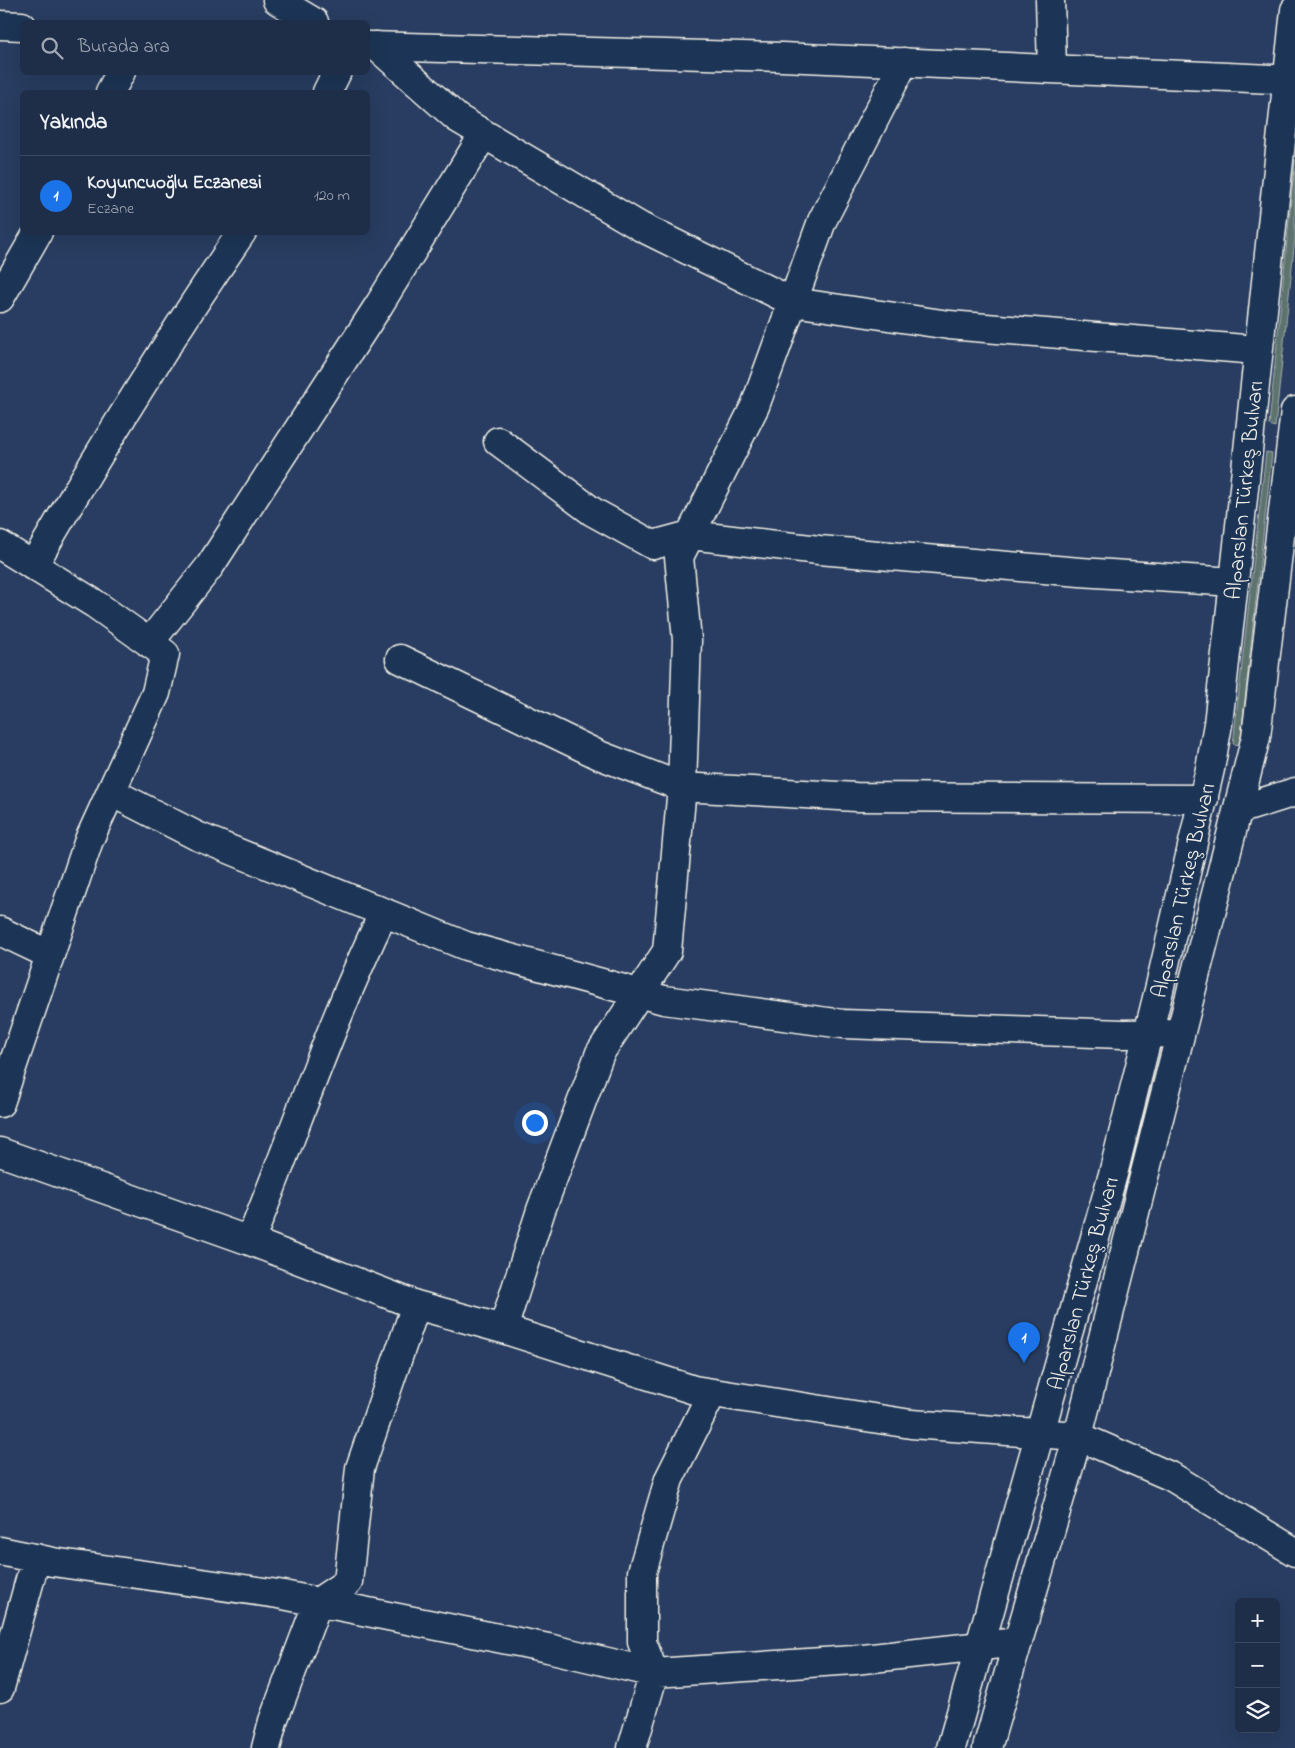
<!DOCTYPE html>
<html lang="tr">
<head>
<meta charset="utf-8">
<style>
	:root { --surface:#1e2e49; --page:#263650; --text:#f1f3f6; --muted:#a1a8b4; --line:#3c4a61; --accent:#1a73e8 }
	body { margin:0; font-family:"Indie Flower",sans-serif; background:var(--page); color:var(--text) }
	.controls { position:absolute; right:15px; bottom:15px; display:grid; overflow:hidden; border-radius:8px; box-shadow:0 5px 20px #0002 }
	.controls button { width:45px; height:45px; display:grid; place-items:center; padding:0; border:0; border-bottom:1px solid var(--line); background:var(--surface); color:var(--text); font:25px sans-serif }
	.you { position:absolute; left:534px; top:1122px; width:18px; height:18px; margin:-12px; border:4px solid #fff; border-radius:50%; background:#1a73e8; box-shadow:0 0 0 8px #1a73e833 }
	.badge { display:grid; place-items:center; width:32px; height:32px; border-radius:50%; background:var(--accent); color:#fff; font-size:16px; font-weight:700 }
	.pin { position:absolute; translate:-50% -41px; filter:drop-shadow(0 1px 2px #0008) }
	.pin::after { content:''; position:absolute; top:26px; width:18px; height:15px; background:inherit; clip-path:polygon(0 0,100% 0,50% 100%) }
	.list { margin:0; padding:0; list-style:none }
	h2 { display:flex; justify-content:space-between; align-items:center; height:65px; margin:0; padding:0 20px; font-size:21px }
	h2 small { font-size:16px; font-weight:400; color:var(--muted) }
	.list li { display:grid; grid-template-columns:32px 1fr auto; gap:15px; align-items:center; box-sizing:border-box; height:80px; padding:0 20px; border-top:1px solid var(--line) }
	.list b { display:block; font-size:19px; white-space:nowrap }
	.list p { margin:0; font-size:16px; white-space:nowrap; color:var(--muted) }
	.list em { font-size:16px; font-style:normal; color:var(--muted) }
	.icon { flex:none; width:28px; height:28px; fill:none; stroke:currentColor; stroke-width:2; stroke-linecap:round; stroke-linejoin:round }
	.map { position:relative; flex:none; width:1295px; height:1748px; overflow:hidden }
	.search { position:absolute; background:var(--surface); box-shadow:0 5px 20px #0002; left:20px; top:20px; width:350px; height:55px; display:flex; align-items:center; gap:12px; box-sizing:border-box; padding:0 18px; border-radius:8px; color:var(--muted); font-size:19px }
	.panel { position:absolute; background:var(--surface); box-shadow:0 5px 20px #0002; left:20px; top:90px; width:350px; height:145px; border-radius:8px }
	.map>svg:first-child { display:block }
	.green { fill:#5d736e; stroke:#a8b2ab }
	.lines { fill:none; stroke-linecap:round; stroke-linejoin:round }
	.minor-casing { stroke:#f4f1e8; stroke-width:31 }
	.tertiary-casing { stroke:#f4f1e8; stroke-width:31 }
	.secondary-casing { stroke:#f4f1e8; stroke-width:31 }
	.minor { stroke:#1d3557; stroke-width:28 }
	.tertiary { stroke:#1d3557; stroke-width:28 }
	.secondary { stroke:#1d3557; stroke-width:28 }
	.labels { text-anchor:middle; stroke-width:4; stroke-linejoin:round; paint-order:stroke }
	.street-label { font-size:22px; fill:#f4f1e8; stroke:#1d3557 }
</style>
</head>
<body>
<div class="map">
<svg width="1295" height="1748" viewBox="0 0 1295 1748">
	<rect width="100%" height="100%" fill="#283d61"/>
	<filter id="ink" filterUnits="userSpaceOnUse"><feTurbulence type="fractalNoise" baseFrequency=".02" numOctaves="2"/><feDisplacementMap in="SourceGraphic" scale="10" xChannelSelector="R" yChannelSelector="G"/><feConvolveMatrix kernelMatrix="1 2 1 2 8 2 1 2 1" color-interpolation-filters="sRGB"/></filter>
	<g filter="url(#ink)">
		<path class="green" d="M1295,159V238L1275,427L1269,425Z
			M1266,452L1272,453L1240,745L1233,744Z"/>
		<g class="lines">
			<g class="minor-casing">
				<path id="minor" d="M277,0L314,22
					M1050,0L1052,68
					M376,46L457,118L641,227L793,302L949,325L1257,350
					M110,92L121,72
					M327,92L337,72
					M0,298L38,232
					M498,441L593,512L653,545L690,535L819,550L1080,572L1234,582
					M0,545L95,604L165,654L156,693L89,840L0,1103
					M33,566C99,452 168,340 242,232
					M149,643L210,566L379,305L484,134
					M400,659L599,755L682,787L856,797L1204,799
					M111,792L197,836L466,946L664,1000L843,1024L1123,1034L1180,1033
					M1238,810L1295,792
					M0,931L50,955
					M0,1152L250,1241L416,1305L503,1329L694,1390L911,1424L1078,1436
					M250,1241C295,1131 332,1019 384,912
					M503,1329L541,1210L600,1053L667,951L682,787L687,640L679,557L755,406L822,221L904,62
					M0,1551L53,1562L278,1594L548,1648L654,1673L854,1660L1018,1642
					M0,1688L36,1558
					M266,1748L273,1721L318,1602L348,1582L360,1468L416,1305
					M632,1748L654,1673L642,1642V1572L669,1479L712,1393"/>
			</g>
			<g class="tertiary-casing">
				<path id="tertiary" d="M0,25L22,26
					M368,46L782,57L1295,80
					M1078,1436L1172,1477L1295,1552"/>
			</g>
			<g class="secondary-casing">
				<path id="secondary" d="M951,1748L1113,1174L1159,990L1210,769L1218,724L1234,582L1295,10
					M987,1748L1078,1436L1256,737L1295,411"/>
			</g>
			<use href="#minor" class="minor"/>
			<use href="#tertiary" class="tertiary"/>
			<use href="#secondary" class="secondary"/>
		</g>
	</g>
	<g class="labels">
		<g class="street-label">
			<text transform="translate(1243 490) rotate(-84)" y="8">Alparslan Türkeş Bulvarı</text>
			<text transform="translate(1182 890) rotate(-77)" y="8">Alparslan Türkeş Bulvarı</text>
			<text transform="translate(1082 1283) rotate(-75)" y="8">Alparslan Türkeş Bulvarı</text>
		</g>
	</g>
</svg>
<div class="controls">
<button>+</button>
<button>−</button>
<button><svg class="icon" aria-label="layers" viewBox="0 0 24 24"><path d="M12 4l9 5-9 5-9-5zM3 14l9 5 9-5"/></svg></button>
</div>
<div class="you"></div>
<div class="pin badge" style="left:1024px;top:1363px">1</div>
<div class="search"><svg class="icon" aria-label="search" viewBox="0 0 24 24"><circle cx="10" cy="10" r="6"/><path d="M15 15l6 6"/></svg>Burada ara</div>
<section class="panel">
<h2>Yakında<small></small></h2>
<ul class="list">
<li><span class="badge">1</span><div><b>Koyuncuoğlu Eczanesi</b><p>Eczane</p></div><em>120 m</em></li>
</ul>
</section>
</div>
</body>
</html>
